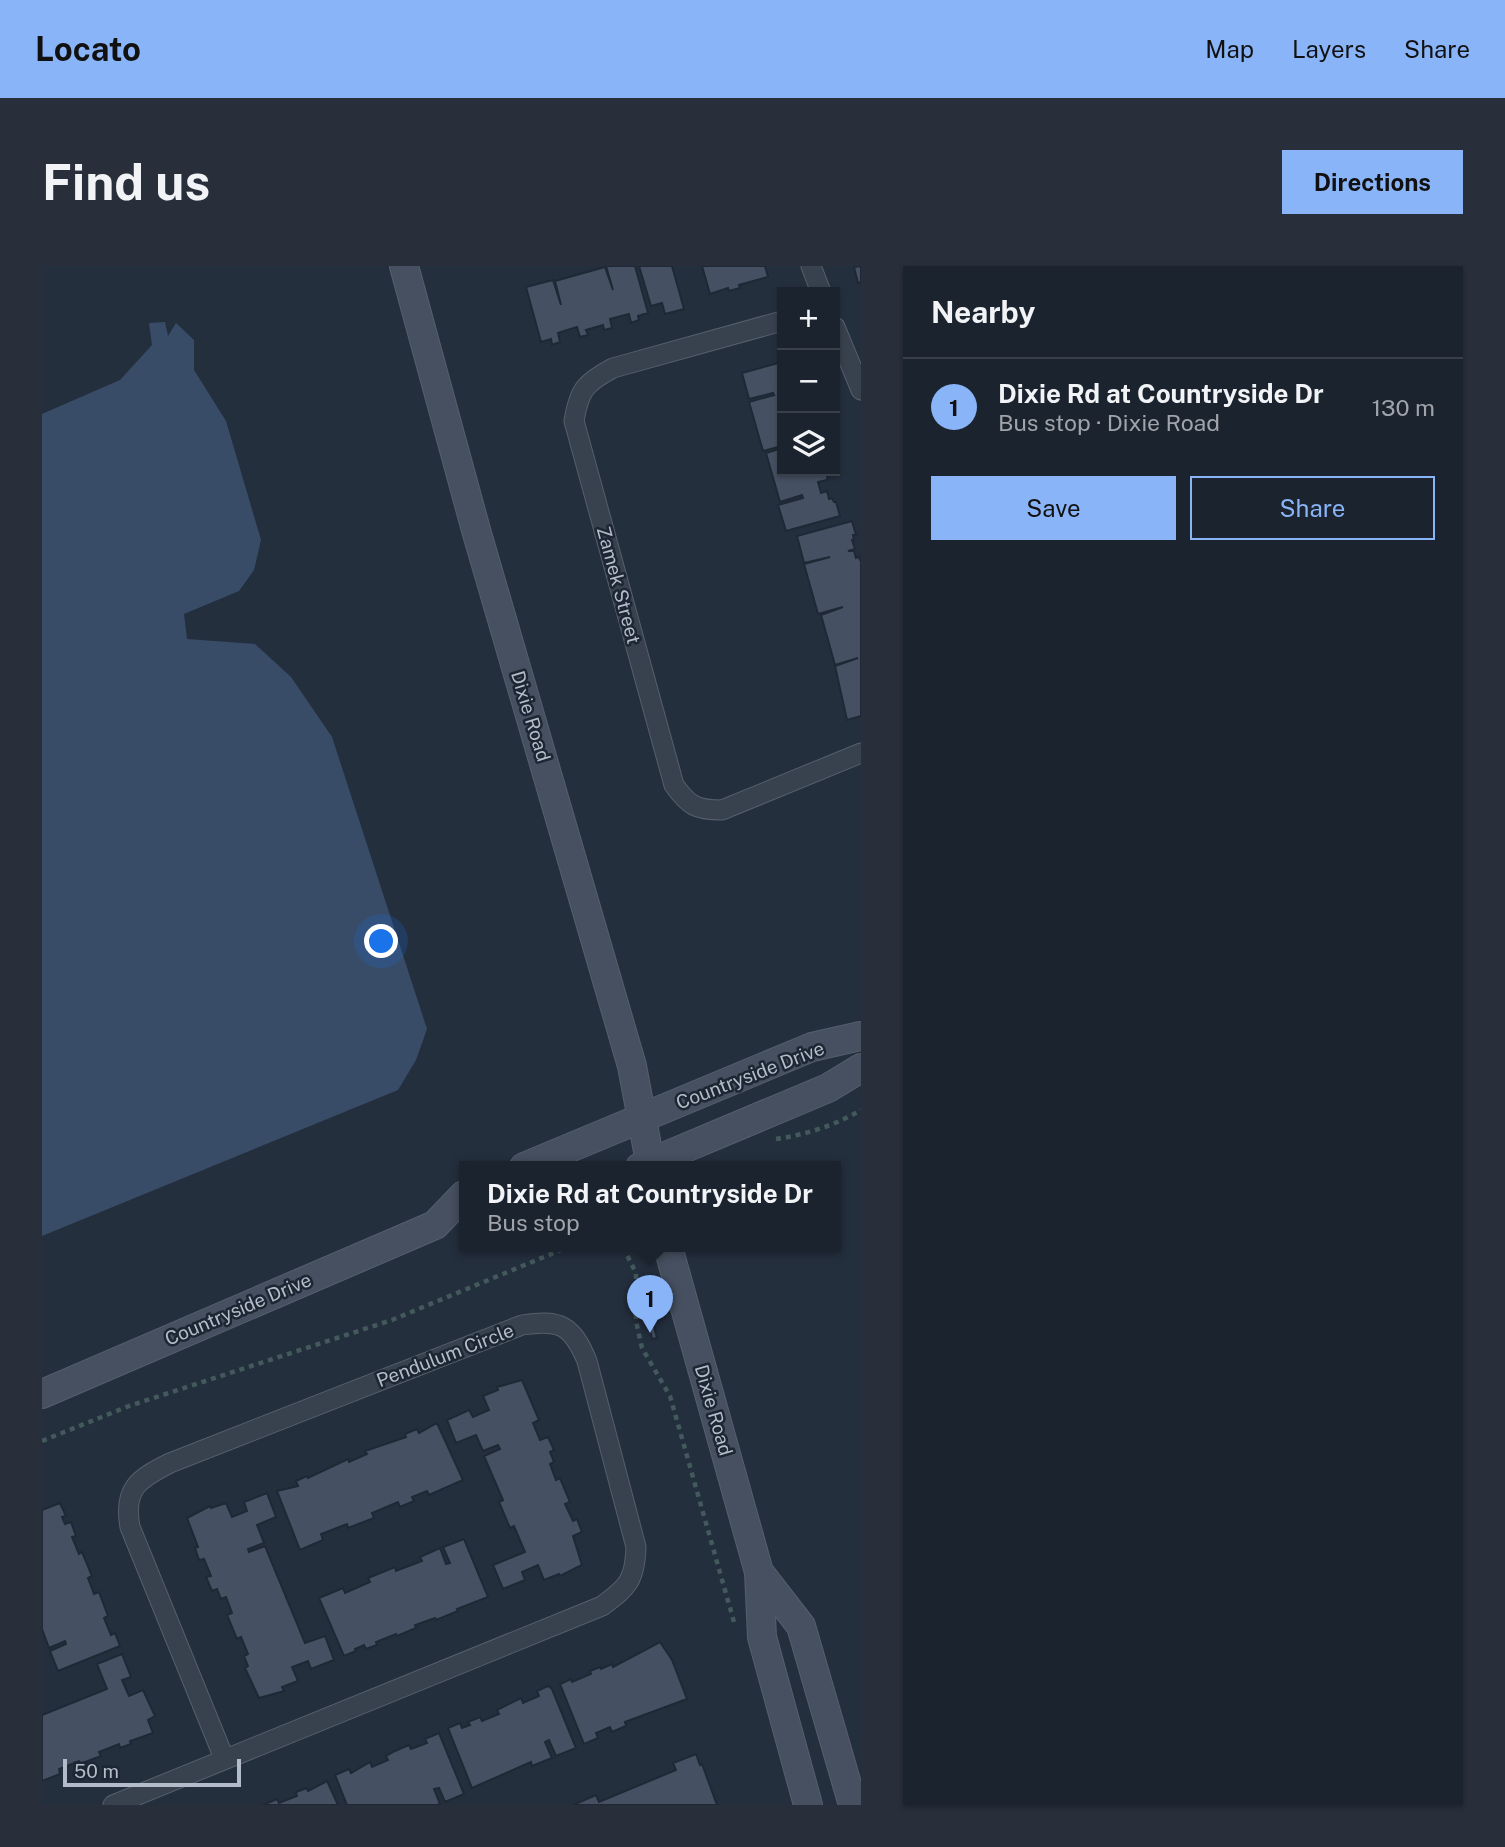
<!DOCTYPE html>
<html lang="en">
<head>
<meta charset="utf-8">
<style>
	:root { --surface:#1b232e; --page:#282f3a; --text:#f1f3f6; --muted:#a0a4aa; --line:#39404a; --accent:#8ab4f8 }
	body { margin:0; font-family:"Public Sans",sans-serif; background:var(--page); color:var(--text) }
	.controls { position:absolute; right:21px; top:21px; display:grid; overflow:hidden; border-radius:0px; box-shadow:0 2px 5px #0004 }
	.controls button { width:63px; height:63px; display:grid; place-items:center; padding:0; border:0; border-bottom:2px solid var(--line); background:var(--surface); color:var(--text); font:35px sans-serif }
	.scale { position:absolute; left:21px; bottom:18px; width:178px; box-sizing:border-box; padding-left:7px; border:4px solid #b4bcc9; border-top:0; font-size:19px; line-height:24px; white-space:nowrap; color:#b4bcc9; -webkit-text-stroke:5px #1d2633; paint-order:stroke }
	.you { position:absolute; left:340px; top:676px; width:24px; height:24px; margin:-18px; border:5px solid #fff; border-radius:50%; background:#1a73e8; box-shadow:0 0 0 10px #1a73e833 }
	.badge { display:grid; place-items:center; width:46px; height:46px; border-radius:50%; background:var(--accent); color:#111; font-size:23px; font-weight:700 }
	.pin { position:absolute; translate:-50% -58px; filter:drop-shadow(0 2px 4px #0008) }
	.pin::after { content:''; position:absolute; top:37px; width:24px; height:21px; background:inherit; clip-path:polygon(0 0,100% 0,50% 100%) }
	.popup { position:absolute; left:417px; top:895px; width:382px; height:91px; box-sizing:border-box; display:grid; place-content:center; border-radius:0px; background:var(--surface); filter:drop-shadow(0 2px 5px #0005); font-size:23px; white-space:nowrap; color:var(--muted) }
	.popup b { font-size:26px; color:var(--text) }
	.popup::after { content:''; position:absolute; left:50%; top:100%; margin-left:-14px; border:14px solid transparent; border-top-color:var(--surface) }
	.list { margin:0; padding:0; list-style:none }
	h2 { display:flex; justify-content:space-between; align-items:center; height:91px; margin:0; padding:0 28px; font-size:30px }
	h2 small { font-size:23px; font-weight:400; color:var(--muted) }
	.list li { display:grid; grid-template-columns:46px 1fr auto; gap:21px; align-items:center; box-sizing:border-box; height:98px; padding:0 28px; border-top:2px solid var(--line) }
	.list b { display:block; font-size:26px; white-space:nowrap }
	.list p { margin:0; font-size:23px; white-space:nowrap; color:var(--muted) }
	.list em { font-size:23px; font-style:normal; color:var(--muted) }
	.actions { display:flex; gap:14px; padding:21px 28px }
	.actions a { flex:1; padding:16px 0; border:2px solid var(--accent); border-radius:0px; text-align:center; font-size:24px; color:var(--accent) }
	.actions .main { background:var(--accent); color:#111 }
	.icon { flex:none; width:38px; height:38px; fill:none; stroke:currentColor; stroke-width:2; stroke-linecap:round; stroke-linejoin:round }
	.map { position:relative; flex:none; width:819px; height:1539px; overflow:hidden; border-radius:0px }
	header { display:flex; align-items:center; gap:42px; box-sizing:border-box; height:98px; padding:0 35px; background:var(--accent); color:#111 }
	header strong { font-size:33px }
	nav { display:flex; gap:38px; margin-inline-start:auto; font-size:24px }
	.intro { display:flex; align-items:center; justify-content:space-between; box-sizing:border-box; height:168px; padding:0 42px }
	h1 { margin:0; font-size:49px }
	.button { padding:18px 32px; border-radius:0px; background:var(--accent); color:#111; font-size:24px; font-weight:700 }
	main { display:flex; gap:42px; padding:0 42px }
	aside { flex:1; background:var(--surface); border-radius:0px; box-shadow:0 2px 5px #0004 }
	.map>svg:first-child { display:block }
	.water { fill:#394c67 }
	.building { fill:#455162; stroke:#1f2835; stroke-width:2 }
	.lines { fill:none; stroke-linecap:round; stroke-linejoin:round }
	.minor-casing { stroke:#565f6c; stroke-width:21 }
	.secondary-casing { stroke:#565f6c; stroke-width:30 }
	.path { stroke:#44595c; stroke-width:4.5; stroke-dasharray:5 5; stroke-linecap:butt }
	.minor { stroke:#38414e; stroke-width:19 }
	.secondary { stroke:#465061; stroke-width:28 }
	.labels { text-anchor:middle; stroke-width:5; stroke-linejoin:round; paint-order:stroke }
	.street-label { font-size:19px; fill:#b4bcc9; stroke:#1d2633 }
</style>
</head>
<body>
<header>
<strong>Locato</strong>
<nav><a>Map</a><a>Layers</a><a>Share</a></nav>
</header>
<div class="intro"><h1>Find us</h1><a class="button">Directions</a></div>
<main>
<div class="map">
<svg width="819" height="1539" viewBox="0 0 819 1539">
	<rect width="100%" height="100%" fill="#242f3e"/>
	<path class="water" d="M123,56L126,70L134,57L152,74V104L184,155L219,274L212,304L197,325L142,348L145,373L213,378L249,411L290,471L385,763L374,794L356,824L0,970V148L78,114L110,79L107,57Z"/>
	<path class="building" d="M564,0H593L606,47L596,50L597,54L589,57L587,48L568,53L570,62L562,64L561,59L544,64L546,69L538,71L535,61L516,67L518,76L510,79L509,73L499,76L484,21L511,14L519,39L513,15L563,1L571,24Z
		M597,0H630L642,43L623,48L620,37L609,40Z
		M660,0H723L726,11L697,19L698,22L687,25L686,22L668,28Z
		M819,0V16L816,17L812,1Z
		M740,96V180L721,185L707,136L732,129L731,127L707,133L700,107Z
		M740,182V205H786L785,214L776,216L779,227L785,225L787,233L790,232L792,236H794L798,250L744,265L736,239L761,232L760,229L738,236L724,187Z
		M810,255L814,269H811L812,273L810,274L813,283L806,285H812L814,292L817,291L819,296V450L805,454L793,400L816,392L793,399L779,349L801,341L776,348L762,298L788,291L762,297L755,270Z
		M612,1060L615,1072L610,1073L607,1061Z
		M480,1114L497,1154L491,1157L498,1174L506,1171L512,1184L508,1186L512,1196L508,1198L514,1214L518,1212L528,1236L523,1238L531,1255L535,1253L540,1266L531,1270L540,1299L518,1310L517,1308L502,1314L496,1299L480,1306L483,1314L461,1323L451,1299L483,1286L472,1260L468,1262L457,1236L461,1234L442,1190L458,1183L456,1179L441,1185L434,1169L414,1177L405,1154L427,1144L431,1151L447,1144L441,1130L456,1124L455,1121Z
		M395,1157L421,1214L387,1229L385,1225L370,1231L372,1235L358,1241L356,1236L330,1247L332,1252L306,1262L305,1258L279,1268L281,1274L258,1284L235,1225L256,1220L254,1215L265,1210L266,1212L306,1193L307,1196L325,1188L323,1185L364,1171L363,1168L375,1163L377,1167Z
		M225,1227L234,1251L215,1259L222,1277L206,1283L207,1286L223,1280L263,1377L283,1370L292,1394L269,1403L266,1395L250,1401L256,1415L240,1421L242,1425L217,1432L203,1402L206,1400L202,1390L206,1388L199,1371L195,1373L185,1349L190,1347L184,1331L179,1333L175,1323L170,1325L164,1311L169,1310L162,1293L157,1294L153,1282L156,1281L145,1252L168,1240L169,1242L184,1237L190,1251L205,1245L202,1236Z
		M18,1237L24,1250L20,1251L23,1258L29,1256L34,1270L30,1271L37,1288L40,1286L50,1310L46,1312L52,1328L57,1326L66,1350L62,1352L69,1369L73,1367L78,1380L16,1405L8,1385L24,1378L23,1375L7,1382L0,1363V1244Z
		M422,1273L446,1331L415,1343L416,1345L394,1354L393,1352L373,1359L374,1362L355,1370L354,1368L334,1376L335,1379L324,1383L322,1379L313,1383L314,1385L302,1390L277,1332L301,1322L303,1327L328,1316L326,1312L353,1301L354,1305L380,1295L378,1291L398,1282L404,1298L408,1297L401,1281Z
		M618,1376L630,1394L645,1433L583,1456L584,1460L570,1466L568,1461L554,1467L556,1472L542,1478L518,1418L529,1413L530,1416L549,1408L548,1405L558,1401L559,1403L570,1398L571,1401Z
		M80,1388L89,1411L80,1414L87,1430L101,1424L113,1450L106,1454L111,1467L88,1475L89,1478L78,1482L77,1478L57,1486L59,1490L38,1498L37,1495L17,1503L18,1508L0,1515V1449L65,1423L55,1398Z
		M506,1420L510,1423L534,1482L514,1490L507,1474L503,1476L510,1492L490,1500L489,1496L430,1522L406,1462L418,1457L420,1462L428,1459L426,1456L438,1451L440,1455L457,1448L455,1444L479,1432L481,1437L497,1430L495,1425Z
		M397,1467L422,1528L403,1536L397,1522L392,1523L398,1538L395,1539H305L293,1509L307,1503L309,1507L328,1496L330,1501L346,1494L344,1490L353,1485L367,1479L369,1483L385,1477L383,1473Z
		M654,1488L658,1499L660,1498L675,1539H531L554,1529L557,1536L634,1504L631,1497Z
		M285,1515L296,1539H221L235,1533L237,1537L255,1530L254,1526L265,1522L266,1525Z"/>
	<g class="lines">
		<g class="minor-casing">
			<path id="minor" d="M769,0L779,26
				M740,55L571,102C543,117 537,124 532,155L632,519C647,540 654,544 680,544L819,487
				M793,61L819,124
				M71,1539L560,1340C586,1321 593,1314 594,1281L545,1095C530,1059 518,1053 480,1059L128,1197C96,1213 81,1223 88,1261L182,1492"/>
		</g>
		<g class="secondary-casing">
			<path id="secondary" d="M362,0L434,264L590,800L609,901
				M482,901L770,781L819,770
				M598,901L786,822L819,802
				M626,981L717,1306L720,1371L766,1539
				M0,1128L393,959L422,929
				M717,1306L759,1360L811,1539"/>
		</g>
		<path class="path" d="M734,873C763,869 794,859 819,844
			M581,981L594,1007V1055L600,1082L628,1130L692,1356
			M0,1175L87,1140L350,1054L526,981"/>
		<use href="#minor" class="minor"/>
		<use href="#secondary" class="secondary"/>
	</g>
	<g class="labels">
		<g class="street-label">
			<text transform="translate(577 319) rotate(75)" y="7">Zamek Street</text>
			<text transform="translate(489 450) rotate(73)" y="7">Dixie Road</text>
			<text transform="translate(708 809) rotate(-21)" y="7">Countryside Drive</text>
			<text transform="translate(196 1043) rotate(-23)" y="7">Countryside Drive</text>
			<text transform="translate(403 1089) rotate(-21)" y="7">Pendulum Circle</text>
			<text transform="translate(672 1144) rotate(74)" y="7">Dixie Road</text>
		</g>
	</g>
</svg>
<div class="controls">
<button>+</button>
<button>−</button>
<button><svg class="icon" aria-label="layers" viewBox="0 0 24 24"><path d="M12 4l9 5-9 5-9-5zM3 14l9 5 9-5"/></svg></button>
</div>
<div class="scale">50 m</div>
<div class="you"></div>
<div class="pin badge" style="left:608px;top:1067px">1</div>
<div class="popup"><b>Dixie Rd at Countryside Dr</b>Bus stop</div>
</div>
<aside>
<h2>Nearby<small></small></h2>
<ul class="list">
<li><span class="badge">1</span><div><b>Dixie Rd at Countryside Dr</b><p>Bus stop · Dixie Road</p></div><em>130 m</em></li>
</ul>
<div class="actions"><a class="main">Save</a><a>Share</a></div>
</aside>
</main>
</body>
</html>
